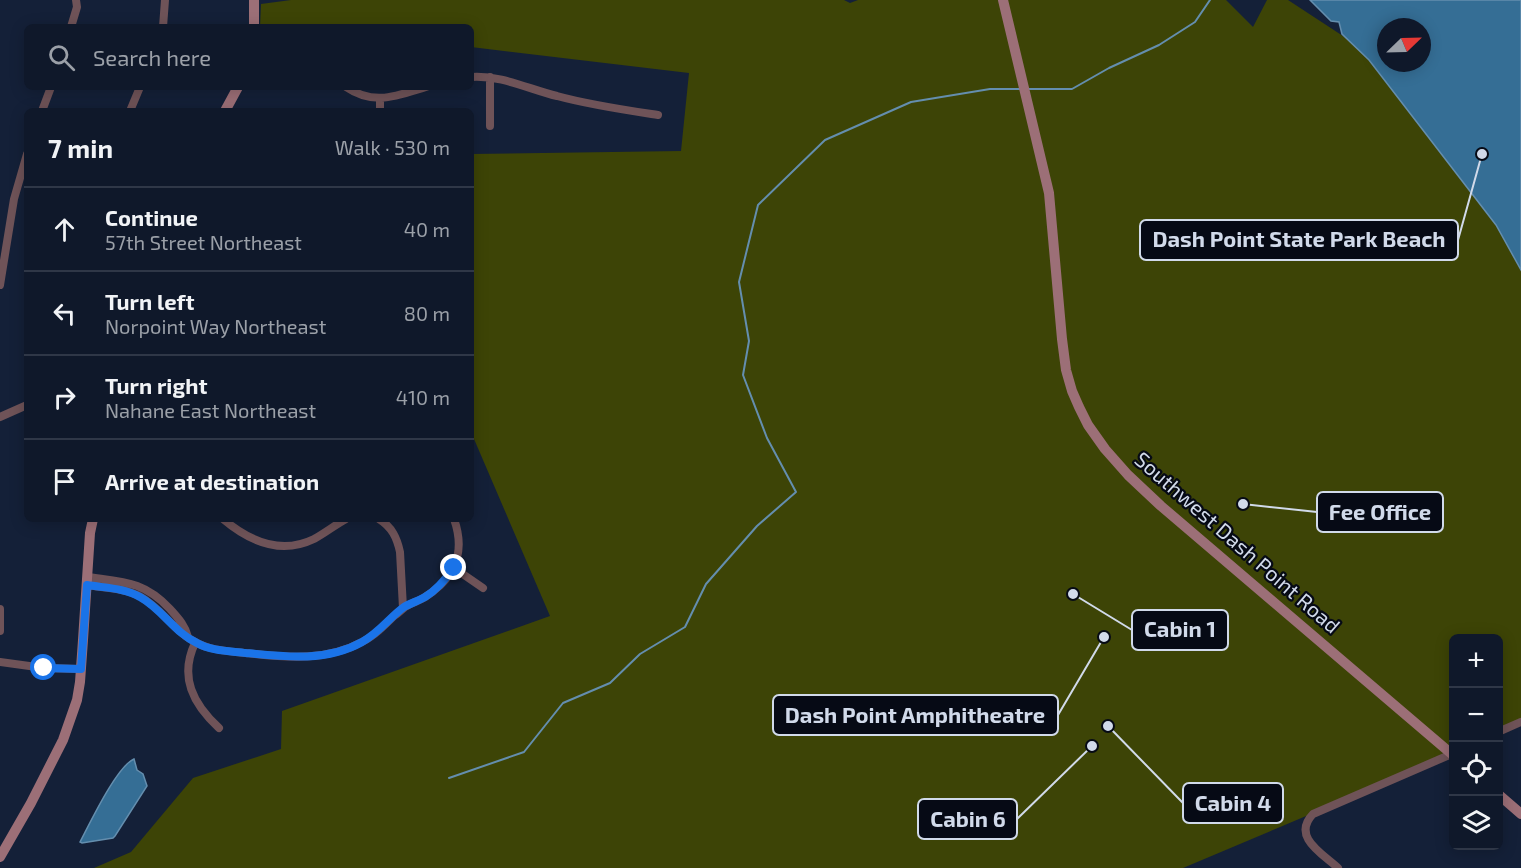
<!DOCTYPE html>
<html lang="en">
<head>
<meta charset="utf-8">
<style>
	:root { --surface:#0f182a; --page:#1d2536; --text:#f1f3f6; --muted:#9ba0a8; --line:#2f3747 }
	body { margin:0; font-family:"Exo 2",sans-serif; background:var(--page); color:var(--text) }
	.controls { position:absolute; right:18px; bottom:18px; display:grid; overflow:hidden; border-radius:9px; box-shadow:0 3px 15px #0003 }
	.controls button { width:54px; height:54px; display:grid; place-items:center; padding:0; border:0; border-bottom:2px solid var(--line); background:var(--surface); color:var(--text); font:30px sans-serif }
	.compass { position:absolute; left:1377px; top:18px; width:54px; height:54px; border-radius:50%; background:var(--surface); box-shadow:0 3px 15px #0003; rotate:67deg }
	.stop { position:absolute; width:18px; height:18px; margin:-14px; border:4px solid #1a73e8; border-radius:50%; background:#fff }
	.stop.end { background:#1a73e8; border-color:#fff; box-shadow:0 2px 6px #0008 }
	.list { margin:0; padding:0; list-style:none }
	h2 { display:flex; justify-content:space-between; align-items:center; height:78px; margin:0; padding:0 24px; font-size:26px }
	h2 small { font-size:20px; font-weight:400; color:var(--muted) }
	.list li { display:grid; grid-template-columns:39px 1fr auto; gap:18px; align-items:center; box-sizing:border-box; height:84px; padding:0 24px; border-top:2px solid var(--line) }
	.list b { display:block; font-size:22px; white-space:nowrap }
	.list p { margin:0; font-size:20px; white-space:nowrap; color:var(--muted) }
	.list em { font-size:20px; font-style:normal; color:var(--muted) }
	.icon { flex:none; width:33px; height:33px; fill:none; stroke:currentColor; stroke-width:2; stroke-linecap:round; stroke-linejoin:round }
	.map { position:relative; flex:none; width:1521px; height:868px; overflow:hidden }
	.search { position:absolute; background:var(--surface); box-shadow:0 3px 15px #0003; left:24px; top:24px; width:450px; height:66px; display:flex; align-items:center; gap:15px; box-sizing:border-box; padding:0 21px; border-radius:9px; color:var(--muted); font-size:22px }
	.panel { position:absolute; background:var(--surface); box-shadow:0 3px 15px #0003; left:24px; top:108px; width:450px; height:414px; border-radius:9px }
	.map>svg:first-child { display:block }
	.green { fill:#3d4406 }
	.water { fill:#356e95; stroke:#648eae; stroke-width:1.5; fill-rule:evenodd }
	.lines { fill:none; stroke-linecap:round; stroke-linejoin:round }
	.stream { stroke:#648eae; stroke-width:2 }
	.street { stroke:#6f5358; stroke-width:8 }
	.secondary { stroke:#9c6f77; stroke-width:10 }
	.route { stroke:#1a73e8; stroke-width:8 }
	.labels { text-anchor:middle; stroke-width:4.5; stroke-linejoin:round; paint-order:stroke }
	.street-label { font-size:21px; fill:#d1daea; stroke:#060a15 }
	.leader { fill:none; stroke:#d1daea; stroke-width:2 }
	.callout-dot { fill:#d1daea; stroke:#060a15; stroke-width:2 }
	.callout { fill:#060a15; stroke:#d1daea; stroke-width:2 }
	.callout-label { font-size:22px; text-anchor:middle; font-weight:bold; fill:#d1daea }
</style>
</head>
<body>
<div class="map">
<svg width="1521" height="868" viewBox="0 0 1521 868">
	<rect width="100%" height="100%" fill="#142038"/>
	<path class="green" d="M291,0H844L850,3L858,0H1226L1253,27L1267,0H1288L1346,38L1369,60L1496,225L1521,270V725L1499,735L1498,638H1454L1453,754L1183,868H94L131,852L193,778L281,749L282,711L550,616L471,432V154L681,151L689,73L471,47V27H260L261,4Z"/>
	<path class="water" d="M1310,0H1521V270L1496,225L1369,60L1342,34L1339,22L1331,21ZM1386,27H1422V63H1386Z
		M134,759L137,770L143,774L147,786L115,836L113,838L82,843L80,842C90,823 117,766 134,759Z"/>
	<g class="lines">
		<path class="stream" d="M1027,89H1072L1109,68L1159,45L1195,22L1210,0
			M449,778L524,752L563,703L610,683L640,654L685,627L706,584L757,526L796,492L767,438L743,375L749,341L739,282L758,205L825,140L911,102L990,89H1021"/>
		<path class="street" d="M71,27L77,7L76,0
			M163,27L165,0
			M471,77C502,75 528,89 557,96C590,105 625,110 658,115
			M490,77V126
			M346,87C374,106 396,96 426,87
			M380,99V111
			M42,111L51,87
			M130,111L140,87
			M0,285L14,199L27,154
			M0,417L27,405
			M223,519C249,541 281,555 314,539C325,533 335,525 346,519
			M379,519C392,527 397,538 400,552L403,608
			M454,568L483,588
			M88,577C123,582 144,581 170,609C178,618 185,625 188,637
			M87,585C105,588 125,588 141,597C167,612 177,639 210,648C225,652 240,652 255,654C291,658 329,660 362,642C374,636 384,626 394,616C398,614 401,610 405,607C411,603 419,601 425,597C455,578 466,553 454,519
			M0,609V631
			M195,643C179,677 193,704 219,728
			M0,662L44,668L81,669
			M1498,732L1521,722
			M1338,868C1323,854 1291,837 1313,814L1454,753"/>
		<path class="secondary" d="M254,0V27
			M1003,0L1049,193L1062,339L1066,370L1072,391L1079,407L1088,425L1105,449L1128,475L1161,506L1454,756
			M225,111L238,87
			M1498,794L1521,814
			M0,857L31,803L63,740L77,700L80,682L83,640L90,533L93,519"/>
	</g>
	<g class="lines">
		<path class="route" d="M44,668L81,669L87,585C105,588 125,588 140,597C162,609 175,633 197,643C211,651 230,651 246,653C285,657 327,662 362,642C379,633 390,617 404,607C411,603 418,601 425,597C437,590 445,579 454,568"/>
	</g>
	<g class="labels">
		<g class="street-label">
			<text transform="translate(1237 543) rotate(41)" y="7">Southwest Dash Point Road</text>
		</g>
	</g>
	<path class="leader" d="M1482 154L1458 240M1243 504L1317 512M1073 594L1132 630M1104 637L1058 715M1108 726L1183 803M1092 746L1017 819"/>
	<g class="callout-dot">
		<circle cx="1482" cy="154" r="6"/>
		<circle cx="1243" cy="504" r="6"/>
		<circle cx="1073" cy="594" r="6"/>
		<circle cx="1104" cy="637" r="6"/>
		<circle cx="1108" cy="726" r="6"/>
		<circle cx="1092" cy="746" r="6"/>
	</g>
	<g class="callout">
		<rect x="1140" y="220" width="318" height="40" rx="6"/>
		<rect x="1317" y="492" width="126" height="40" rx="6"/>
		<rect x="1132" y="610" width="96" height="40" rx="6"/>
		<rect x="773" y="695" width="285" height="40" rx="6"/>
		<rect x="1183" y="783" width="100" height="40" rx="6"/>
		<rect x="918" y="799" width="99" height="40" rx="6"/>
	</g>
	<g class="callout-label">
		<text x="1299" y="247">Dash Point State Park Beach</text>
		<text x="1380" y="520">Fee Office</text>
		<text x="1180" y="637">Cabin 1</text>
		<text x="915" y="723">Dash Point Amphitheatre</text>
		<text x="1233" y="811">Cabin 4</text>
		<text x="968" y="827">Cabin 6</text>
	</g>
</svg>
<div class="controls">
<button>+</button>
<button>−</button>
<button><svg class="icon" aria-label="locate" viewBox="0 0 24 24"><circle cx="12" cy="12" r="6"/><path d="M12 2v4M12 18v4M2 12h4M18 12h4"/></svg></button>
<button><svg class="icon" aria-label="layers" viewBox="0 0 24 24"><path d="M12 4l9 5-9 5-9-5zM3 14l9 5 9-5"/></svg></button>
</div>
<svg class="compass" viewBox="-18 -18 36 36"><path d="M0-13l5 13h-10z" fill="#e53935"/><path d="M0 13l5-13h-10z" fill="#9ba0a8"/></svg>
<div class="stop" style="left:44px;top:668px"></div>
<div class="stop end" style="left:454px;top:568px"></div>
<div class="search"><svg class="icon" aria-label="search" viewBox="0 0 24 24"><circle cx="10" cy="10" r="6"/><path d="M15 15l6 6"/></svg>Search here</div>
<section class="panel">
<h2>7 min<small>Walk · 530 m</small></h2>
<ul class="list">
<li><svg class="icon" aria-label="ahead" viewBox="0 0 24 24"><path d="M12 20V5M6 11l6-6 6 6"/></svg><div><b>Continue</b><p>57th Street Northeast</p></div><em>40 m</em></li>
<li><svg class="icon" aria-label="left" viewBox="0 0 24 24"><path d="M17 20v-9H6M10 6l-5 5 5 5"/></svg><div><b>Turn left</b><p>Norpoint Way Northeast</p></div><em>80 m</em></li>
<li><svg class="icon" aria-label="right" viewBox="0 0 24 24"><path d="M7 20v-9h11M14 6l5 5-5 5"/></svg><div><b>Turn right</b><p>Nahane East Northeast</p></div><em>410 m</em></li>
<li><svg class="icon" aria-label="arrive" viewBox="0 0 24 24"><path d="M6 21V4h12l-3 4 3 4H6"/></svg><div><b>Arrive at destination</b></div></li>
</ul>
</section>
</div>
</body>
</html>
